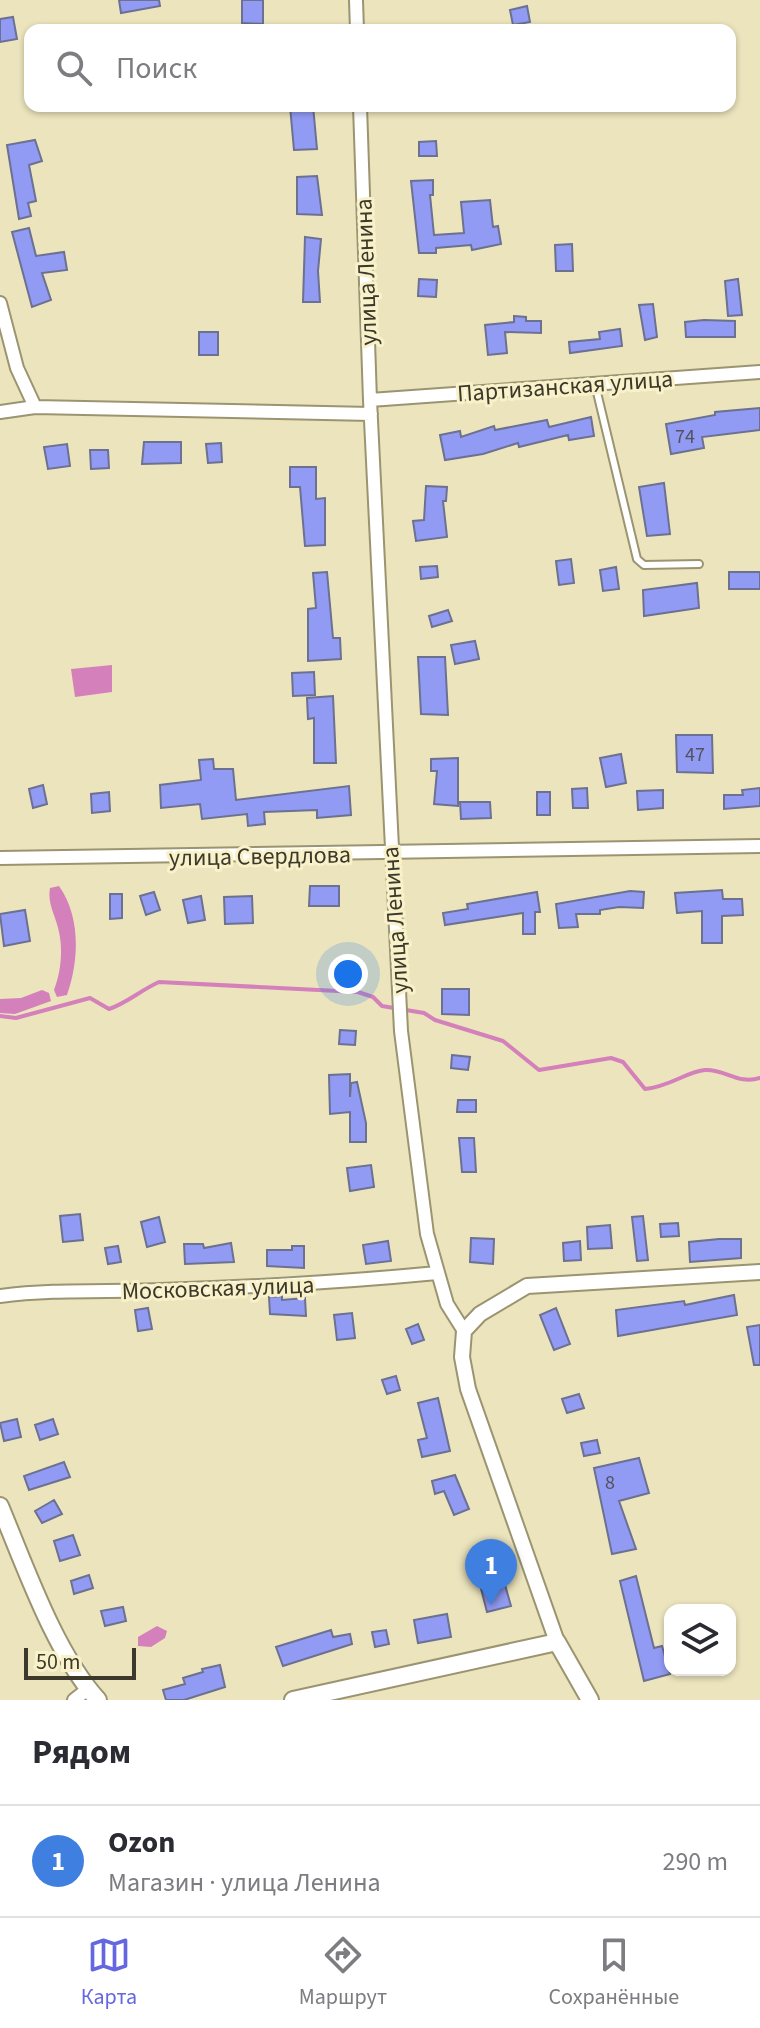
<!DOCTYPE html>
<html lang="ru">
<head>
<meta charset="utf-8">
<style>
	:root { --surface:#fff; --page:#f7f7f7; --text:#2b2b33; --muted:#7c7c81; --line:#e1e1e2; --accent:#6567e0 }
	body { margin:0; font-family:"Source Sans 3",sans-serif; background:var(--page); color:var(--text) }
	.controls { position:absolute; right:24px; bottom:24px; display:grid; overflow:hidden; border-radius:16px; box-shadow:0 2px 6px #0004 }
	.controls button { width:72px; height:72px; display:grid; place-items:center; padding:0; border:0; border-bottom:2px solid var(--line); background:var(--surface); color:var(--text); font:40px sans-serif }
	.scale { position:absolute; left:24px; bottom:20px; width:112px; box-sizing:border-box; padding-left:8px; border:4px solid #3c392a; border-top:0; font-size:22px; line-height:28px; white-space:nowrap; color:#3c392a; -webkit-text-stroke:6px #f8f1ca; paint-order:stroke }
	.you { position:absolute; left:348px; top:974px; width:28px; height:28px; margin:-20px; border:6px solid #fff; border-radius:50%; background:#1a73e8; box-shadow:0 0 0 12px #1a73e833 }
	.badge { display:grid; place-items:center; width:52px; height:52px; border-radius:50%; background:var(--accent); color:#fff; font-size:26px; font-weight:700 }
	.pin { position:absolute; translate:-50% -66px; filter:drop-shadow(0 2px 4px #0008) }
	.pin::after { content:''; position:absolute; top:42px; width:28px; height:24px; background:inherit; clip-path:polygon(0 0,100% 0,50% 100%) }
	.list { margin:0; padding:0; list-style:none }
	h2 { display:flex; justify-content:space-between; align-items:center; height:104px; margin:0; padding:0 32px; font-size:34px }
	h2 small { font-size:26px; font-weight:400; color:var(--muted) }
	.list li { display:grid; grid-template-columns:52px 1fr auto; gap:24px; align-items:center; box-sizing:border-box; height:112px; padding:0 32px; border-top:2px solid var(--line) }
	.list b { display:block; font-size:30px; white-space:nowrap }
	.list p { margin:0; font-size:26px; white-space:nowrap; color:var(--muted) }
	.list em { font-size:26px; font-style:normal; color:var(--muted) }
	.icon { flex:none; width:44px; height:44px; fill:none; stroke:currentColor; stroke-width:2; stroke-linecap:round; stroke-linejoin:round }
	.map { position:relative; flex:none; width:760px; height:1700px; overflow:hidden }
	.search { position:absolute; background:var(--surface); box-shadow:0 2px 6px #0004; left:24px; right:24px; top:24px; height:88px; display:flex; align-items:center; gap:20px; box-sizing:border-box; padding:0 28px; border-radius:16px; color:var(--muted); font-size:30px }
	.sheet { height:216px; background:var(--surface) }
	nav { display:flex; justify-content:space-around; align-items:center; box-sizing:border-box; height:112px; border-top:2px solid var(--line); background:var(--surface); font-size:22px; color:var(--muted) }
	nav a { display:grid; justify-items:center; gap:4px }
	nav .on { color:var(--accent) }
	.map>svg:first-child { display:block }
	.water { fill:#d480bb }
	.lines { fill:none; stroke-linecap:round; stroke-linejoin:round }
	.stream { stroke:#d480bb; stroke-width:4 }
	.building { fill:#929bf3; stroke:#6c7091; stroke-width:2 }
	.service-casing { stroke:#9b9470; stroke-width:10 }
	.minor-casing { stroke:#9b9470; stroke-width:16 }
	.tertiary-casing { stroke:#9b9470; stroke-width:18 }
	.secondary-casing { stroke:#9b9470; stroke-width:20 }
	.service { stroke:#fff; stroke-width:6 }
	.minor { stroke:#fff; stroke-width:12 }
	.tertiary { stroke:#fff; stroke-width:14 }
	.secondary { stroke:#fff; stroke-width:16 }
	.labels { text-anchor:middle; stroke-width:6; stroke-linejoin:round; paint-order:stroke }
	.number-label { font-size:20px; fill:#52525c }
	.street-label { font-size:24px; fill:#3c392a; stroke:#f8f1ca }
</style>
</head>
<body>
<div class="map">
<svg width="760" height="1700" viewBox="0 0 760 1700">
	<rect width="100%" height="100%" fill="#ebe4bd"/>
	<path class="water" d="M112,665V692L75,697L71,669Z
		M59,886C81,917 79,961 67,995L57,997L54,990C61,972 63,950 59,932C56,916 47,904 50,888Z
		M42,990L49,993L51,1001L15,1014L0,1013V999L21,998Z
		M157,1626L167,1631L165,1638L151,1647L138,1646V1637Z"/>
	<g class="lines">
		<path class="stream" d="M0,1016L16,1018L90,998L109,1009C127,1003 141,990 159,982L358,992L373,997L382,1006L424,1013L435,1020L503,1041L539,1070L611,1058L623,1062L645,1089C669,1087 688,1071 705,1070C726,1069 738,1085 760,1078"/>
	</g>
	<path class="building" d="M119,0H159L160,6L121,13Z
		M242,0H263V24L242,23Z
		M527,6L530,22L513,25L510,10Z
		M13,17L17,39L0,42V19Z
		M290,106H313L317,149L294,150Z
		M35,140L42,161L29,165L36,201L28,203L31,216L19,219L7,145Z
		M436,141L437,156H419V142Z
		M317,176L322,215L297,214V177Z
		M433,180V195H430L434,235L464,233L461,202L490,200L493,227L498,226L501,244L472,250L471,245L436,248V253H419L411,181Z
		M29,228L36,256L64,252L67,270L42,273L51,300L32,307L12,232Z
		M305,237L321,239L318,271L320,302H303Z
		M572,244L573,271H556L555,245Z
		M419,279L437,280L436,297L418,296Z
		M738,279L742,315L728,316L725,281Z
		M653,304L657,337L645,340L639,305Z
		M514,316L526,317V321H541V333L505,332L507,353L488,355L485,325L514,322Z
		M704,320L735,321V337H686L685,322Z
		M620,329L622,346L570,353L569,342L600,339L599,332Z
		M199,332H218V355H199Z
		M760,408V430L702,437L704,448L671,454L666,424L715,415V412Z
		M591,417L594,436L569,440L568,435L519,447L518,443L483,454L445,460L440,435L460,431L461,437L494,426L495,430L547,420L549,427Z
		M144,442H181V463L142,464Z
		M221,443L222,462L208,463L206,444Z
		M67,444L70,466L48,469L44,447Z
		M90,450H108L109,468L91,469Z
		M290,467H316V499L325,498V545L305,546L300,487H290Z
		M664,483L670,534L647,536L639,487Z
		M426,486L447,487L446,501H443L447,537L416,541L413,521L424,520Z
		M571,559L574,583L559,585L556,561Z
		M437,566L438,577L421,579L420,567Z
		M616,567L619,589L603,591L600,570Z
		M327,572L333,638H340L341,659L308,661V609L316,608L313,573Z
		M729,572H760V589H729Z
		M697,583L699,608L644,616L643,590Z
		M448,610L452,621L432,627L429,616Z
		M475,641L479,659L455,664L451,645Z
		M418,657H445L448,715L421,714Z
		M314,672L315,695L293,696L292,673Z
		M333,696L336,763H314V718L308,719L307,698Z
		M676,735H712L713,773L677,772Z
		M621,754L626,783L606,787L600,758Z
		M458,758V806L434,804L437,771H431V759Z
		M213,759L214,769H233L236,800L349,786L351,815L317,818V810L264,812L265,824L248,826L247,814L202,819L200,804L161,808L160,785L201,780L199,760Z
		M43,785L47,804L33,808L29,789Z
		M587,788L588,808H573L572,789Z
		M760,788V806L724,809V795H743L742,790Z
		M663,790V808L638,810L637,791Z
		M109,792L110,811L92,813L91,794Z
		M537,792H550V815H537Z
		M460,802H490L491,818L461,819Z
		M310,886H339V906H309Z
		M722,890L723,899H742L743,915L722,916V943H702V911L677,913L675,893Z
		M630,891L644,892L643,908L619,907L600,910V914H576L578,927L559,928L556,904Z
		M154,892L160,910L146,915L140,896Z
		M537,892L540,912H535V934H523V913L445,925L443,913L468,909L467,904Z
		M110,894H122V918L110,919Z
		M201,896L205,920L188,923L183,900Z
		M252,896L253,923L225,924L224,897Z
		M25,910L30,941L4,946L0,914Z
		M442,989H469V1015L442,1014Z
		M340,1030L356,1031L355,1045L339,1044Z
		M452,1055L470,1057L468,1070L451,1068Z
		M350,1074V1097L351,1083L357,1082L366,1123V1142H350V1112L330,1114L329,1075Z
		M458,1100H476V1112H457Z
		M459,1138H474L476,1172H462Z
		M371,1165L374,1187L350,1191L347,1168Z
		M80,1214L83,1240L63,1242L60,1216Z
		M643,1216L648,1260L637,1261L632,1217Z
		M159,1217L165,1242L147,1247L141,1222Z
		M678,1223L679,1236L661,1237L660,1224Z
		M610,1225L612,1248L588,1249L587,1227Z
		M471,1238L494,1239L493,1264L470,1262Z
		M719,1239H741V1258L690,1262L689,1242Z
		M388,1241L391,1261L366,1264L363,1245Z
		M580,1241L581,1260L564,1261L563,1243Z
		M231,1243L234,1262L185,1264L184,1244H203L204,1248Z
		M118,1246L121,1262L108,1264L105,1248Z
		M292,1246H304V1268L267,1266V1250H292Z
		M734,1295L737,1315L618,1336L616,1310L684,1301L685,1305Z
		M282,1296V1300L305,1298L306,1316L270,1314L269,1297Z
		M148,1308L152,1329L138,1331L135,1310Z
		M556,1308L570,1344L554,1350L540,1315Z
		M352,1313L355,1338L337,1340L334,1315Z
		M418,1324L424,1340L412,1344L406,1329Z
		M760,1325V1365H754L747,1327Z
		M396,1376L400,1390L387,1394L382,1380Z
		M579,1394L584,1408L567,1413L562,1399Z
		M438,1398L450,1451L422,1457L418,1440L427,1438L418,1403Z
		M17,1419L21,1437L4,1441L0,1423Z
		M53,1419L58,1434L40,1440L35,1425Z
		M597,1440L600,1453L584,1456L581,1443Z
		M639,1458L649,1493L619,1501L636,1549L612,1554L594,1468Z
		M64,1462L70,1477L29,1490L24,1476Z
		M455,1475L469,1509L454,1515L444,1491L435,1494L432,1481Z
		M54,1500L62,1514L42,1523L35,1511Z
		M73,1535L80,1555L60,1561L54,1541Z
		M500,1567L511,1606L487,1612L477,1573Z
		M89,1575L93,1588L74,1594L71,1581Z
		M636,1576L654,1648L662,1646L670,1674L644,1681L620,1581Z
		M123,1607L126,1621L105,1626L101,1611Z
		M447,1614L451,1637L418,1643L414,1620Z
		M331,1630L333,1637L350,1634L352,1644L283,1666L276,1647Z
		M386,1630L389,1644L375,1647L372,1632Z
		M220,1665L225,1687L184,1700H166L163,1690L185,1684L183,1678L203,1672L202,1669Z"/>
	<g class="lines">
		<g class="service-casing">
			<path id="service" d="M595,384L637,559L644,565L699,564"/>
		</g>
		<g class="minor-casing">
			<path id="minor" d="M356,0L357,30
				M360,106L370,400L401,1031L427,1234L447,1304L464,1331
				M0,303L17,368L35,407
				M370,400L760,372
				M0,412L35,407L371,414
				M0,858L760,846
				M0,1296C53,1289 106,1292 160,1290C253,1287 344,1282 437,1273
				M74,1700L88,1689"/>
		</g>
		<g class="tertiary-casing">
			<path id="tertiary" d="M557,1642L468,1389L462,1357L464,1331L480,1314L527,1286L760,1272"/>
		</g>
		<g class="secondary-casing">
			<path id="secondary" d="M0,1506C25,1566 55,1653 98,1700
				M293,1700L557,1642L590,1700"/>
		</g>
		<use href="#service" class="service"/>
		<use href="#minor" class="minor"/>
		<use href="#tertiary" class="tertiary"/>
		<use href="#secondary" class="secondary"/>
	</g>
	<g class="labels">
		<g class="number-label">
			<text x="685" y="443">74</text>
			<text x="695" y="761">47</text>
			<text x="610" y="1489">8</text>
		</g>
		<g class="street-label">
			<text transform="translate(366 272) rotate(-92)" y="8">улица Ленина</text>
			<text transform="translate(565 386) rotate(-4)" y="8">Партизанская улица</text>
			<text transform="translate(260 856) rotate(-1)" y="8">улица Свердлова</text>
			<text transform="translate(395 920) rotate(-94)" y="8">улица Ленина</text>
			<text transform="translate(218 1288) rotate(-2)" y="8">Московская улица</text>
		</g>
	</g>
</svg>
<div class="controls">
<button><svg class="icon" aria-label="layers" viewBox="0 0 24 24"><path d="M12 4l9 5-9 5-9-5zM3 14l9 5 9-5"/></svg></button>
</div>
<div class="scale">50 m</div>
<div class="you"></div>
<div class="pin badge" style="left:491px;top:1605px;background:#3f7fe0">1</div>
<div class="search"><svg class="icon" aria-label="search" viewBox="0 0 24 24"><circle cx="10" cy="10" r="6"/><path d="M15 15l6 6"/></svg>Поиск</div>
</div>
<section class="sheet">
<h2>Рядом<small></small></h2>
<ul class="list">
<li><span class="badge" style="background:#3f7fe0">1</span><div><b>Ozon</b><p>Магазин · улица Ленина</p></div><em>290 m</em></li>
</ul>
</section>
<nav>
<a class="on"><svg class="icon" aria-label="map" viewBox="0 0 24 24"><path d="M3 6l6-2 6 2 6-2v14l-6 2-6-2-6 2zM9 4v14M15 6v14"/></svg>Карта</a>
<a><svg class="icon" aria-label="directions" viewBox="0 0 24 24"><path d="M12 3l9 9-9 9-9-9zM9 14v-3h6M13 9l2 2-2 2"/></svg>Маршрут</a>
<a><svg class="icon" aria-label="saved" viewBox="0 0 24 24"><path d="M7 4h10v16l-5-4-5 4z"/></svg>Сохранённые</a>
</nav>
</body>
</html>
